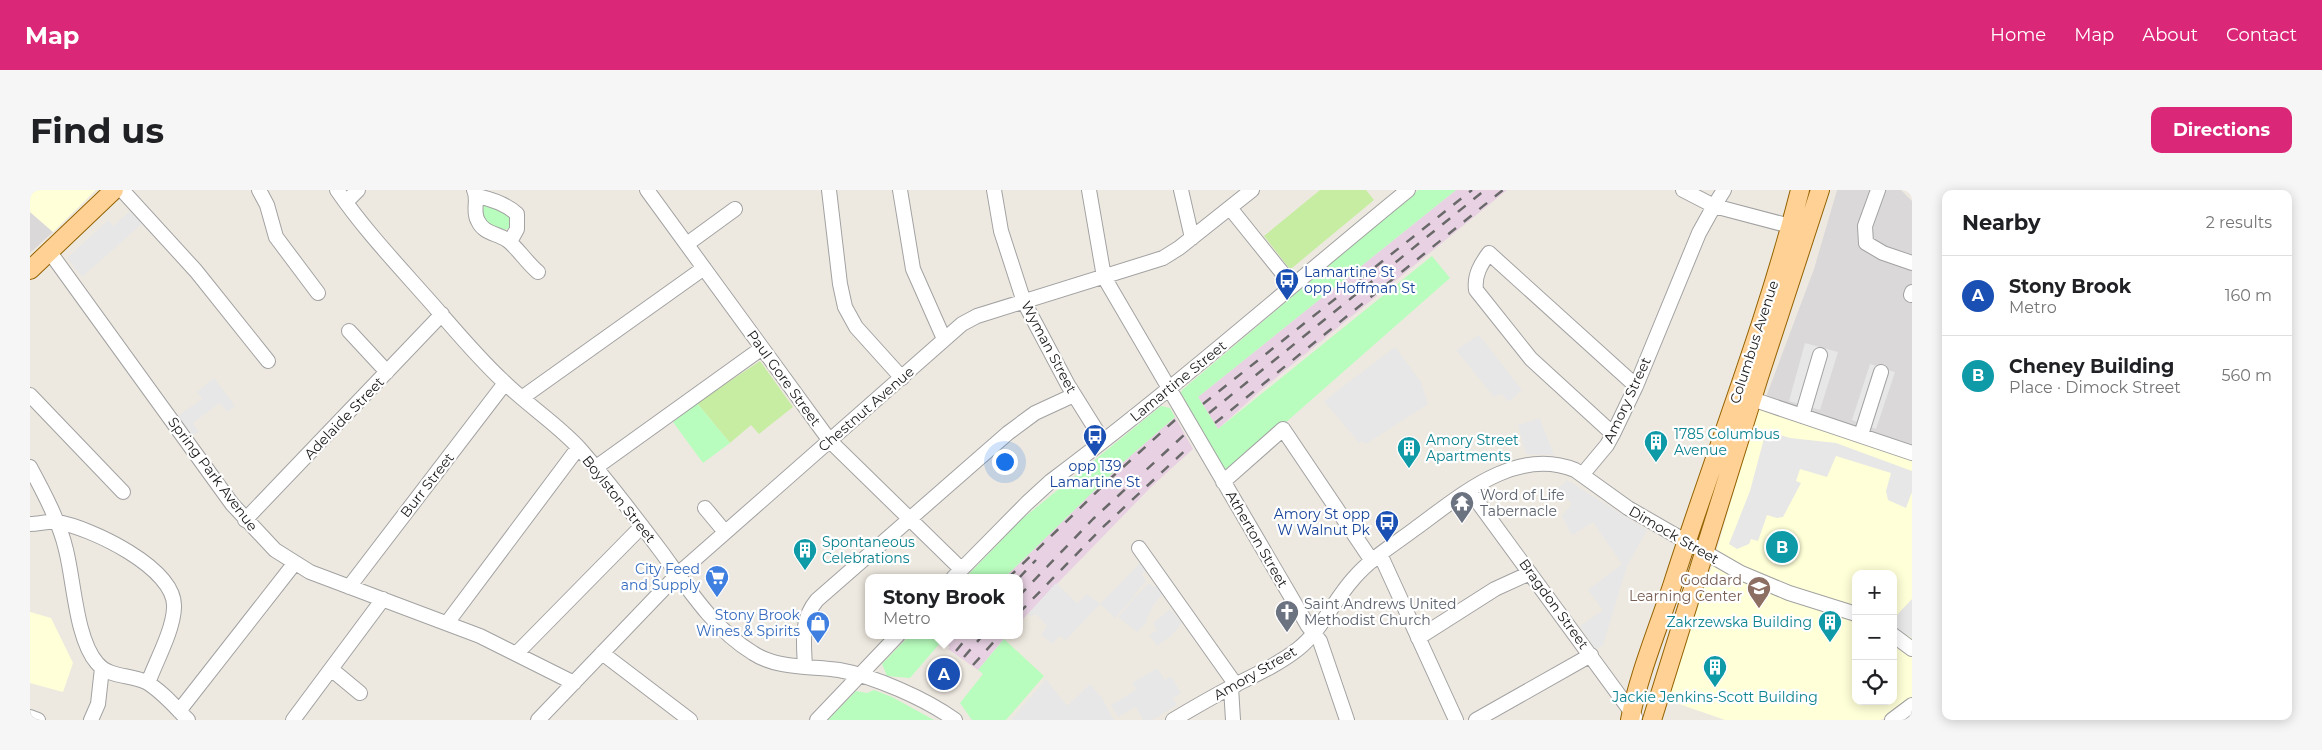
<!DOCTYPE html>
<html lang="en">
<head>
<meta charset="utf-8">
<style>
	:root { --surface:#fff; --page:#f6f6f6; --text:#202124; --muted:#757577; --line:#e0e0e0; --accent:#db2777 }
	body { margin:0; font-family:Montserrat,sans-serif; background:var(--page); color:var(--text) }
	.controls { position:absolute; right:15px; bottom:15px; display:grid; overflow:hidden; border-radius:10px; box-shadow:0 2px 12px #0003 }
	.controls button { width:45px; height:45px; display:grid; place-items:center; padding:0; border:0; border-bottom:1px solid var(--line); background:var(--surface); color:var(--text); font:25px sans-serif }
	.you { position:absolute; left:974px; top:271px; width:18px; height:18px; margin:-12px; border:4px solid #fff; border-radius:50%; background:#1a73e8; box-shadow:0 0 0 8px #1a73e833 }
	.badge { display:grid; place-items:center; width:32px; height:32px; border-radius:50%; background:var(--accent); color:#fff; font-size:16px; font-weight:700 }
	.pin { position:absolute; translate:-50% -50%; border:2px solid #fff; box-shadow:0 1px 5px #0006 }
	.popup { position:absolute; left:835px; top:384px; width:158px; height:65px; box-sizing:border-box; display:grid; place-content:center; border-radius:10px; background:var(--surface); filter:drop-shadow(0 1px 4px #0005); font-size:16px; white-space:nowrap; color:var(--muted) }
	.popup b { font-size:19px; color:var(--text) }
	.popup::after { content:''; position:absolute; left:50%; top:100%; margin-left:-10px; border:10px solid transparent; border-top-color:var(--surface) }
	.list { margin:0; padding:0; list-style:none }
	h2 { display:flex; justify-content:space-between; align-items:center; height:65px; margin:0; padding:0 20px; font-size:21px }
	h2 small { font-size:16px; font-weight:400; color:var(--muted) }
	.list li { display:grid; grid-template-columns:32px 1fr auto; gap:15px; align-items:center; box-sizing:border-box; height:80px; padding:0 20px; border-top:1px solid var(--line) }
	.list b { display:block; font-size:19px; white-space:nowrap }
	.list p { margin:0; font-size:16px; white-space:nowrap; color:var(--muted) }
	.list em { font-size:16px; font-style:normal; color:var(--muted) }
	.icon { flex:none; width:28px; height:28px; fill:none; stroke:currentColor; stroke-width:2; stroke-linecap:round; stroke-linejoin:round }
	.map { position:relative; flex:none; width:1882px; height:530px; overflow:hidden; border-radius:10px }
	header { display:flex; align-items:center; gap:30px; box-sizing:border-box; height:70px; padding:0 25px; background:var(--accent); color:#fff }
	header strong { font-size:24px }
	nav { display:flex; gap:28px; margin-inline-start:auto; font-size:18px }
	.intro { display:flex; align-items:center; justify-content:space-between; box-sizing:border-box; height:120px; padding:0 30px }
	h1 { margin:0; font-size:35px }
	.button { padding:12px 22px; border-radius:10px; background:var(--accent); color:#fff; font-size:18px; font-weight:700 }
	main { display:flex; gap:30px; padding:0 30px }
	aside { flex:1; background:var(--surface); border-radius:10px; box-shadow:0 2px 12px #0003 }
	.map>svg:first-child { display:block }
	.residential { fill:#dad8d8 }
	.industrial { fill:#e8d1e3 }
	.education { fill:#ffffd8; fill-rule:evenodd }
	.grass { fill:#c6eda1 }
	.park { fill:#b8fdbd }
	.parking { fill:#e7e7e7 }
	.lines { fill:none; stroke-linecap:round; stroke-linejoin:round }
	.minor-casing { stroke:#a2a2a2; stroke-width:16 }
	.major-casing { stroke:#936200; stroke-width:20 }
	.minor { stroke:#fff; stroke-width:14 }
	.major { stroke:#ffd194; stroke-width:18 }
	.rail { stroke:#696969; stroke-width:2.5; stroke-dasharray:10 10; stroke-linecap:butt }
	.labels { text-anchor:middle; stroke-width:4.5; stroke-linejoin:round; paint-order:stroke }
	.transit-label { font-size:14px; fill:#164399; stroke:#fff; text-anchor:start }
	.street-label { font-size:14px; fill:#1b1b1b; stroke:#fff }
	.culture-label { font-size:14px; fill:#0d838f; stroke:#fff; text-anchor:start }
	.worship-label { font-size:14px; fill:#5b616d; stroke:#fff; text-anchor:start }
	.shop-label { font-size:14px; fill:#366cbe; stroke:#fff; text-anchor:end }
	.education-label { font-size:14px; fill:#785e54; stroke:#fff; text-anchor:end }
</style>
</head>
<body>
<header>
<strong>Map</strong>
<nav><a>Home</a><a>Map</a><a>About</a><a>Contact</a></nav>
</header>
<div class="intro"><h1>Find us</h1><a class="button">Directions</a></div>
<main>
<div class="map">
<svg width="1882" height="530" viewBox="0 0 1882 530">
	<rect width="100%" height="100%" fill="#eee9e0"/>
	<path class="residential" d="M1807,0H1871L1882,11V255L1736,207L1784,79Z
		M0,22L23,42L0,63Z"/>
	<path class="industrial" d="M1426,0H1477L1230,201L1188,239L1168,207Z
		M1145,227L1163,259L1122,296L989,433V388H974L1098,268Z
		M917,445H977L948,480L918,459L920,457L912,451Z"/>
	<path class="education" d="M0,0H66L23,42L0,22Z
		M1728,218L1882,271V509L1851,530H1695L1635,509L1683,373ZM1826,384H1863V511H1826Z
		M0,422L21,428L43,473L33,502L0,493Z"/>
	<path class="grass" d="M1290,0H1336L1344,10L1262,78H1259L1234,46Z
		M730,171L763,217L729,244L721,235L700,253L667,213Z"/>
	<path class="park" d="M1388,0H1426L1168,207L1188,239L1402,66L1420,88L1197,284L1151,203L1152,200Z
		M456,13L480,25L479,38L472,41L454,32L449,14Z
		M667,213L700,253L673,273L643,232Z
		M1131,216L1140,218L1145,227L1098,268L974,388H935L992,329Z
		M880,445H917L880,488L857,486L852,474Z
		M974,449L1014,486L976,530H942L930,513L953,484L948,480Z
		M844,500L862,507L904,530H798L826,501L837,503Z"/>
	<path class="parking" d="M100,21L112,34L52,87L37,68L78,30L83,36Z
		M1449,145L1492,200L1479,212L1471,204L1464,207L1426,160Z
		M1775,153L1808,162L1790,220L1759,211Z
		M1365,157L1391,192L1398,214L1336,254L1332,251L1329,253L1294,211Z
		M1840,174L1865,182L1846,239L1822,230Z
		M184,188L205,216L197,222L190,213L163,233L169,242L163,245L148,226L172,209L167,202Z
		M1510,228V229L1524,265L1496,264L1488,235Z
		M1736,241L1760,248L1806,253L1882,281V302L1876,318L1858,310L1856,301L1861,283L1806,266L1797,287L1770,279L1766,291L1771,293L1753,327L1747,328L1737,325L1728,351L1721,349L1719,354L1707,359L1699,354L1720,301Z
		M1537,290L1617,340L1597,376L1573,455L1566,460L1550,436L1573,420L1558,400L1592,374L1563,332L1543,345L1540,342L1532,326L1542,314L1527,299Z
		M1110,373L1116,381L1112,384L1116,392L1103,406L1105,407L1119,393L1125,397L1127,396L1133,404L1124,414L1117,428V432L1107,442L1088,427L1104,409L1103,408L1085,428L1070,414L1036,450L1029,446L1023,454L1011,445L1017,436L1007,425L999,426L998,424L1026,393L1047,413L1057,404L1070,414Z
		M1882,409V448L1863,437V424L1866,426Z
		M1140,419L1152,433L1141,446L1127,456L1119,445L1127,440L1123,433Z
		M1127,478L1135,490L1141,486L1151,503L1143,508L1147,515L1122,530H1113L1106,517L1088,527L1081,515L1106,500L1102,493Z
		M1016,489L1037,516L1060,494L1072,508L1084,530H981Z"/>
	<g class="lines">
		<g class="minor-casing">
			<path id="minor" d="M92,0L166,81L238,171
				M229,0L237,15L246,47L288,103
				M307,0C333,38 365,72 396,107C421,135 445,165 473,191C497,215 526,233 549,258C579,292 606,328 633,364C659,400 684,439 723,463C747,479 781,476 809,480C844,486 896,509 925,530
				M444,0C449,10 442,21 448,31C454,44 467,43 477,50C486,56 497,73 508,82
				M617,0L800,251L931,379
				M799,0L810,94L815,117L826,137L872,188
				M870,0L883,79L914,149
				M964,0L971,41L994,112L1038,195L1073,251
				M1059,0L1074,87L1278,436L1290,451L1317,530
				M1151,0L1162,48
				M1653,0L1684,16L1694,0
				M1848,0L1835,36L1836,53L1853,63L1882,73
				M447,6C461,9 476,14 487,24V39L482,48L477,50
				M316,12L328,0
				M1200,18L1262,95
				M657,54L705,19
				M19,61L202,314L245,360L280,382L450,446L544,493
				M1881,105L1882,102
				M319,141L357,182
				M0,205L93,302
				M493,207L674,78
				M1722,209L1882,263
				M1772,226L1790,165
				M1583,244L1501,169L1446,100C1444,85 1451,74 1459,63L1606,196
				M1831,245L1851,182
				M0,277C13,301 30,333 36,360C44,391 46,449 67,473C79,488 100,484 116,492C132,501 145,517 158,530
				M565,278L732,158
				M1552,285L1577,255L1583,244L1606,196L1669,43L1684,16L1760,36
				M1193,292L1253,239L1342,371
				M1439,300L1605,527
				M675,318L695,342
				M215,330L412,124
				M0,334C9,334 18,331 27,332C59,337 147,378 144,418C143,441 126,471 118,493
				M1109,358L1206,495
				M1350,364L1426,530
				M923,388L997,313L1021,291C1144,199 1259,97 1378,0
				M319,397L475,193
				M417,433L548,258
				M1863,445L1882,459
				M1388,448L1465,399L1500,383
				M487,463L612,336
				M572,463L660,530
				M775,477C774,453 770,430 787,410L978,243L1005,223L1044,205
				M301,479L330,503
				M1201,497L1203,530
				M149,521L264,374
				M0,527L8,530
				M61,530L68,514L72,478
				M263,530L353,409
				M508,530L648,384L932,134L947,126L1133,68L1149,58L1222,0
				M787,530L868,445
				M1143,530C1163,518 1184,506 1205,495C1227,484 1249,474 1268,459C1292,440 1303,411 1324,388C1341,368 1365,354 1386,338C1430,306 1486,256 1545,280L1598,318L1711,383L1759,403L1826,424
				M1446,530L1561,465
				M1862,530L1882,515"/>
		</g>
		<g class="major-casing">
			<path id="major" d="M0,80L84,0
				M1600,530C1608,486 1629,436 1643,393C1685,262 1736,134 1770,0
				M1622,530L1728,190L1790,0"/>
		</g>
		<use href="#minor" class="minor"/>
		<use href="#major" class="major"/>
		<path class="rail" d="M1173,214L1442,0
			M1179,223L1455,0
			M1185,233L1473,0
			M978,388L1081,288L1145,230
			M989,388L1006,370
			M989,406L1063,329L1154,245
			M989,423L1072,338L1160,256
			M915,452L922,445
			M926,461L939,445
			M934,467L953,445
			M943,475L970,445"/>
	</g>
	<defs>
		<g id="bus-pin" transform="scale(1.25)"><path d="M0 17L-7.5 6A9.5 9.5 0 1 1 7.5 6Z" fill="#1a4fb4" stroke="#fff"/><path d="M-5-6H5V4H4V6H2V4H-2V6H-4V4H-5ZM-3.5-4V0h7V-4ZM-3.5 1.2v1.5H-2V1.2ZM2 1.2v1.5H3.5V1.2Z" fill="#fff"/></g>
		<g id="building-pin" transform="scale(1.25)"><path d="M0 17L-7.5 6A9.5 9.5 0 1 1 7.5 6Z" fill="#0f9aa8" stroke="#fff"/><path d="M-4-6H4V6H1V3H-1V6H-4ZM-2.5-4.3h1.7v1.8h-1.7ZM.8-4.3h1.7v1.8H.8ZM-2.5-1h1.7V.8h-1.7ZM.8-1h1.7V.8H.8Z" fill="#fff"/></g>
		<g id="temple-pin" transform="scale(1.25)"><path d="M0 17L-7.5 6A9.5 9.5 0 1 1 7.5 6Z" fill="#6b7280" stroke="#fff"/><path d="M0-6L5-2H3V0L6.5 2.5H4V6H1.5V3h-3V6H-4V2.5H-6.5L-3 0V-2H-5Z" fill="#fff"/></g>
		<g id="supermarket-pin" transform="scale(1.25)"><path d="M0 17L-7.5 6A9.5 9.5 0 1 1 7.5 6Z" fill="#3f7fe0" stroke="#fff"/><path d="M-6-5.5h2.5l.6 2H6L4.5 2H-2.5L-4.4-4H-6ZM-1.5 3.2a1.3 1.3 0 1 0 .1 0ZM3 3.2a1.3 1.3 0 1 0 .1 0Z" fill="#fff"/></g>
		<g id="school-pin" transform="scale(1.25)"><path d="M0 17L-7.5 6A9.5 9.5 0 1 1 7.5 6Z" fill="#8d6e63" stroke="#fff"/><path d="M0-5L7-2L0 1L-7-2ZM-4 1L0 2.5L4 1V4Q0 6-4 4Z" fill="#fff"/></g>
		<g id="church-pin" transform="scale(1.25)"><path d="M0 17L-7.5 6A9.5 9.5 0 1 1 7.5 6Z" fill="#6b7280" stroke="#fff"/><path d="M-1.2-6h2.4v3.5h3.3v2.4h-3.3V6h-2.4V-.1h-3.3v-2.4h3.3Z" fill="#fff"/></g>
		<g id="shop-pin" transform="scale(1.25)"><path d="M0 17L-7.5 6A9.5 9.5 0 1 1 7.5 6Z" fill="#3f7fe0" stroke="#fff"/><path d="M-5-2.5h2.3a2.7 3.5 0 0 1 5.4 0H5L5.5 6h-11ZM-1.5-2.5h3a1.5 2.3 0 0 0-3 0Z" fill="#fff"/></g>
	</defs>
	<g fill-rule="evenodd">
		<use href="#bus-pin" x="1257" y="90"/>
		<use href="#bus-pin" x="1065" y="246"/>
		<use href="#building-pin" x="1626" y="252"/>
		<use href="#building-pin" x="1379" y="258"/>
		<use href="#temple-pin" x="1432" y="313"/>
		<use href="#bus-pin" x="1357" y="332"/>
		<use href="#building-pin" x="775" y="360"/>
		<use href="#supermarket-pin" x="687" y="387"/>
		<use href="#school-pin" x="1729" y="398"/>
		<use href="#church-pin" x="1257" y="422"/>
		<use href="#building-pin" x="1800" y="432"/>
		<use href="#shop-pin" x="788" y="433"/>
		<use href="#building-pin" x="1685" y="477"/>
	</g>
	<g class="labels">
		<g class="transit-label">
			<text x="1274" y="87">Lamartine St<tspan x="1274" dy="16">opp Hoffman St</tspan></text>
			<text x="1065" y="281" text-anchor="middle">opp 139<tspan x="1065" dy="16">Lamartine St</tspan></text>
			<text x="1340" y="329" text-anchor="end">Amory St opp<tspan x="1340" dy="16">W Walnut Pk</tspan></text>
		</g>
		<g class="street-label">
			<text transform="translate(1724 152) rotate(-72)" y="5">Columbus Avenue</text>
			<text transform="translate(1019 157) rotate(62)" y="5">Wyman Street</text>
			<text transform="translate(754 188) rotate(54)" y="5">Paul Gore Street</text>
			<text transform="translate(1148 191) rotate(-39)" y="5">Lamartine Street</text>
			<text transform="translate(1597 210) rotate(-65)" y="5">Amory Street</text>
			<text transform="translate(836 219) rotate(-41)" y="5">Chestnut Avenue</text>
			<text transform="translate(314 228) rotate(-46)" y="5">Adelaide Street</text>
			<text transform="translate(183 284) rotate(53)" y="5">Spring Park Avenue</text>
			<text transform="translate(397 295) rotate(-52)" y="5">Burr Street</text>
			<text transform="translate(589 309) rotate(51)" y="5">Boylston Street</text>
			<text transform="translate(1644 345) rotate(30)" y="5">Dimock Street</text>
			<text transform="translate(1227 349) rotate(60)" y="5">Atherton Street</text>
			<text transform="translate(1524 414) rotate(54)" y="5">Bragdon Street</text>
			<text transform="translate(1225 483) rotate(-30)" y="5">Amory Street</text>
		</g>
		<g class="culture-label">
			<text x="1644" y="249">1785 Columbus<tspan x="1644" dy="16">Avenue</tspan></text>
			<text x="1396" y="255">Amory Street<tspan x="1396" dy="16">Apartments</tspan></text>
			<text x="792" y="357">Spontaneous<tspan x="792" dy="16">Celebrations</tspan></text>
			<text x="1782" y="437" text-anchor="end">Zakrzewska Building</text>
			<text x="1685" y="512" text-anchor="middle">Jackie Jenkins-Scott Building</text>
		</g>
		<g class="worship-label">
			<text x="1450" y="310">Word of Life<tspan x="1450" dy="16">Tabernacle</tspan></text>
			<text x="1274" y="419">Saint Andrews United<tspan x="1274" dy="16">Methodist Church</tspan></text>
		</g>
		<g class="shop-label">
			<text x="670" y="384">City Feed<tspan x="670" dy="16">and Supply</tspan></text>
			<text x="770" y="430">Stony Brook<tspan x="770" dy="16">Wines &amp; Spirits</tspan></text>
		</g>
		<g class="education-label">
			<text x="1712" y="395">Goddard<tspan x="1712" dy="16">Learning Center</tspan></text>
		</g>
	</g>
</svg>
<div class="controls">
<button>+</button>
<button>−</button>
<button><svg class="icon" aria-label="locate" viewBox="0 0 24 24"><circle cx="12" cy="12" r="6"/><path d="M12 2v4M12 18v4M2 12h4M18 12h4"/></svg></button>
</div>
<div class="you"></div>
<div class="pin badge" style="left:914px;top:484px;background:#1a4fb4">A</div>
<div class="popup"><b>Stony Brook</b>Metro</div>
<div class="pin badge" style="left:1752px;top:357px;background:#0f9aa8">B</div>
</div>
<aside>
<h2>Nearby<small>2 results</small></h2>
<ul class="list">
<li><span class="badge" style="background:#1a4fb4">A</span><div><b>Stony Brook</b><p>Metro</p></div><em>160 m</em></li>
<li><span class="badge" style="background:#0f9aa8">B</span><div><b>Cheney Building</b><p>Place · Dimock Street</p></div><em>560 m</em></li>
</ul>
</aside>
</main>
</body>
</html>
